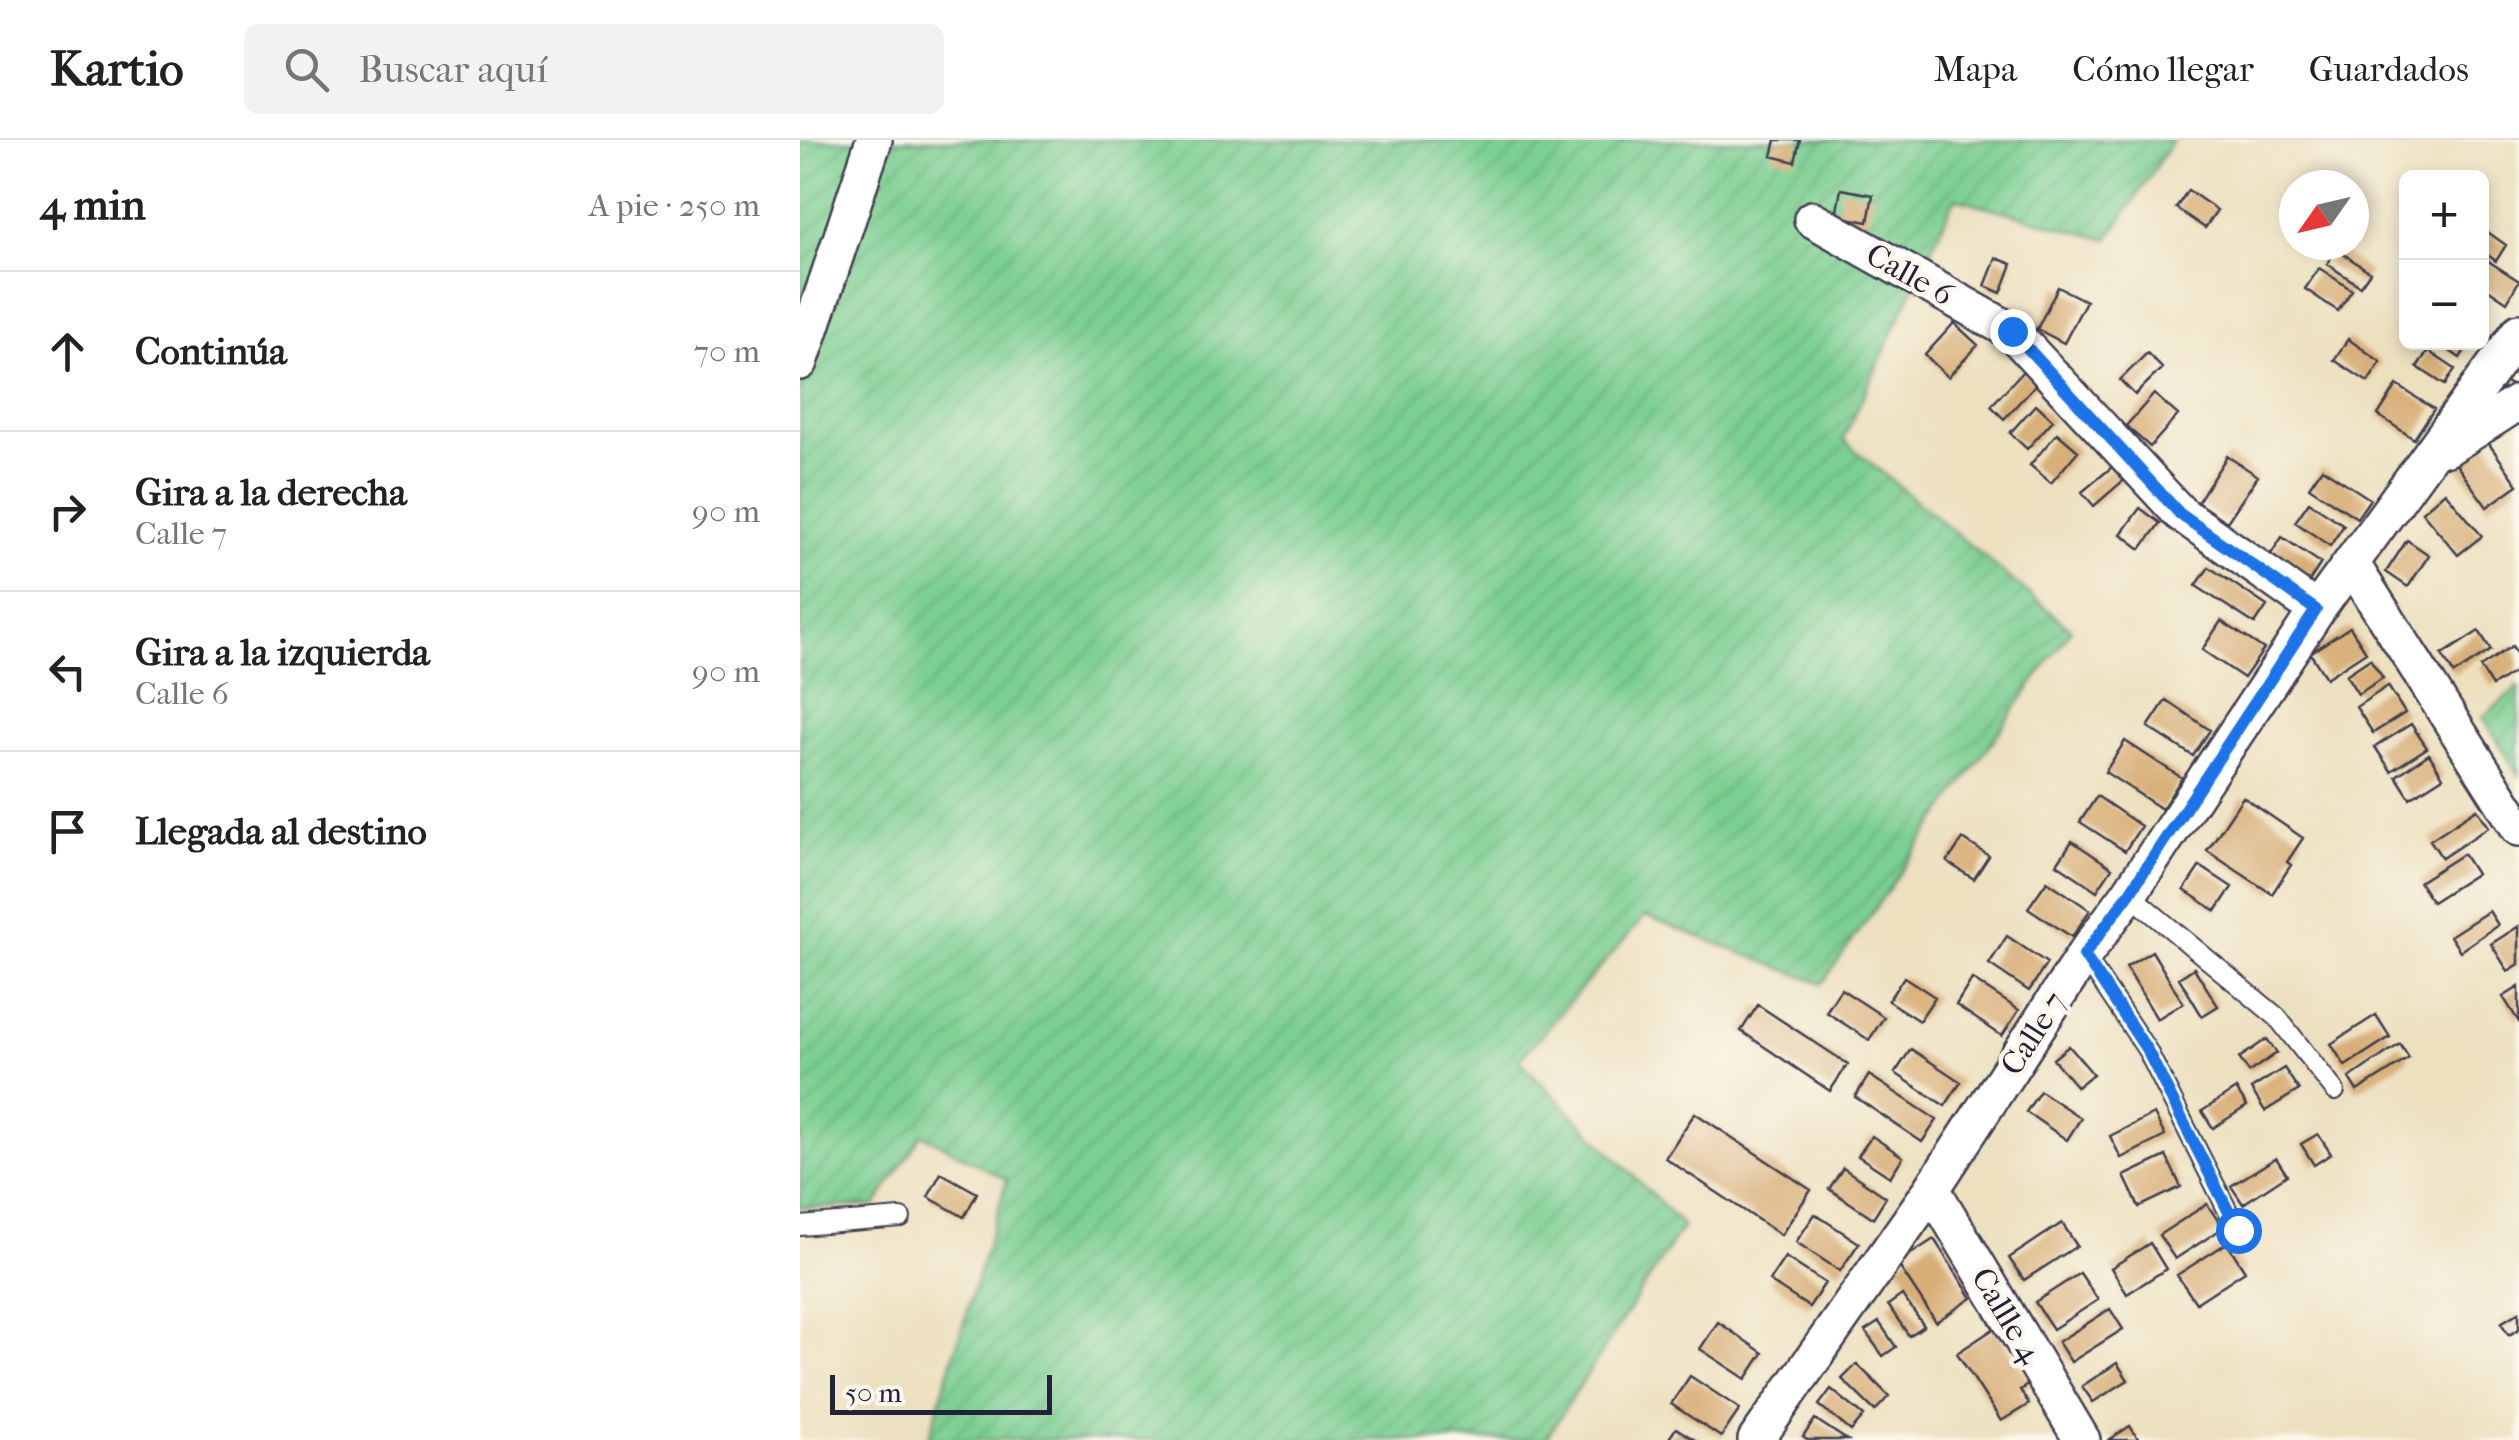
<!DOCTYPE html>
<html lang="es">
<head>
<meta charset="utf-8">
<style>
	:root { --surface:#fff; --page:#f2f2f2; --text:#222; --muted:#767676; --line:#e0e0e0 }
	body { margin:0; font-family:"IM FELL French Canon",serif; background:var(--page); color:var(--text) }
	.controls { position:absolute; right:30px; top:30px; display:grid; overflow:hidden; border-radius:15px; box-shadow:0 5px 15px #0003 }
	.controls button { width:90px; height:90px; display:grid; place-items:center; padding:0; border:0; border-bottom:2px solid var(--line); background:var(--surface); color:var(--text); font:50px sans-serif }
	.compass { position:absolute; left:1479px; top:30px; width:90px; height:90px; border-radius:50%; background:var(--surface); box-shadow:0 5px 15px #0003; rotate:236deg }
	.scale { position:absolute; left:30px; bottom:25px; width:222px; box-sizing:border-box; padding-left:10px; border:5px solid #22223b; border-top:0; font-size:28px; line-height:35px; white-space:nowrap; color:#22223b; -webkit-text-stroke:8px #fbf7ec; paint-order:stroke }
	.stop { position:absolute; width:30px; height:30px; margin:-22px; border:8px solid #1a73e8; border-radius:50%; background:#fff }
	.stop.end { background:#1a73e8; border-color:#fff; box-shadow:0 2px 10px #0008 }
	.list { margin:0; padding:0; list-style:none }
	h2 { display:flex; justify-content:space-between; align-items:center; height:130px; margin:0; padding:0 40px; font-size:42px }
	h2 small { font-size:32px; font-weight:400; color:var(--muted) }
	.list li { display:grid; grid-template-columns:65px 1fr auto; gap:30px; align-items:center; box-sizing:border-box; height:160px; padding:0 40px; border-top:2px solid var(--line) }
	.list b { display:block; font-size:38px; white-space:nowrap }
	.list p { margin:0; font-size:32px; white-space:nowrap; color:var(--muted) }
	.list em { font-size:32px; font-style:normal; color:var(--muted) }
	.icon { flex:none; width:55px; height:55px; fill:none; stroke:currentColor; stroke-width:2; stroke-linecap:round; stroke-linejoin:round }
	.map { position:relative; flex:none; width:1719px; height:1300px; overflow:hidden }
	header { display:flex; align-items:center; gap:60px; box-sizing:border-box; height:140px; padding:0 50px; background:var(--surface); border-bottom:2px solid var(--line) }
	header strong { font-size:48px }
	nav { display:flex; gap:55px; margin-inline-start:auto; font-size:35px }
	.search { width:700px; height:90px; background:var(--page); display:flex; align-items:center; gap:25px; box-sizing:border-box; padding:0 35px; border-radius:15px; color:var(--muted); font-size:38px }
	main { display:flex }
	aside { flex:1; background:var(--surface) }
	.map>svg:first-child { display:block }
	.garden { fill:url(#garden-furrows); stroke:#4e7866; stroke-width:2.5 }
	.building { fill:#d8af78 }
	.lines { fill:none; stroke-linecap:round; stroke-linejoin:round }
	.service-casing { stroke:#403e4f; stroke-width:22 }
	.minor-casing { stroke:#403e4f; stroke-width:40 }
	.service { stroke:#fff; stroke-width:18 }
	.minor { stroke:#fff; stroke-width:35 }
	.route { stroke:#1a73e8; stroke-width:12 }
	.labels { text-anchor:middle; stroke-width:9; stroke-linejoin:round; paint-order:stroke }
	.street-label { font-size:32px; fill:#22223b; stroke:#fbf7ec }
</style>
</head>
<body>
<header>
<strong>Kartio</strong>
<div class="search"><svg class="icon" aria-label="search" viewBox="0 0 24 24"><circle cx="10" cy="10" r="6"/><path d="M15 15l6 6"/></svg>Buscar aquí</div>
<nav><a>Mapa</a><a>Cómo llegar</a><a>Guardados</a></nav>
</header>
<main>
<aside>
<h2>4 min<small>A pie · 250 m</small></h2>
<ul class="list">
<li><svg class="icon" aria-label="ahead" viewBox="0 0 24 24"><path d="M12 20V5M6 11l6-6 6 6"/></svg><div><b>Continúa</b></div><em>70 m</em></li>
<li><svg class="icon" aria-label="right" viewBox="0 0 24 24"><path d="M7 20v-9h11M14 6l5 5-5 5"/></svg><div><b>Gira a la derecha</b><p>Calle 7</p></div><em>90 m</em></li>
<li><svg class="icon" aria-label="left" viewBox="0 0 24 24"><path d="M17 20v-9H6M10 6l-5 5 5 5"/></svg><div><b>Gira a la izquierda</b><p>Calle 6</p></div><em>90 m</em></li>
<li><svg class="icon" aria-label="arrive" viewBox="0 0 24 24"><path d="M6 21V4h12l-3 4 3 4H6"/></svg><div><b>Llegada al destino</b></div></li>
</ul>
</aside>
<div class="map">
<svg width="1719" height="1300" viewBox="0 0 1719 1300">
	<defs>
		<pattern id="garden-furrows" width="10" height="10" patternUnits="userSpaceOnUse" patternTransform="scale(2.5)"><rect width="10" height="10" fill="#7bcf92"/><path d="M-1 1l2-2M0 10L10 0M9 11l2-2" fill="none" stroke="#6ab17f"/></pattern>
	</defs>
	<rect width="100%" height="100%" fill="#fbf7ec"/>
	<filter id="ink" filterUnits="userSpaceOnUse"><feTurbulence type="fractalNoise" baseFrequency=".01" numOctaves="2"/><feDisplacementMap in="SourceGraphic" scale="20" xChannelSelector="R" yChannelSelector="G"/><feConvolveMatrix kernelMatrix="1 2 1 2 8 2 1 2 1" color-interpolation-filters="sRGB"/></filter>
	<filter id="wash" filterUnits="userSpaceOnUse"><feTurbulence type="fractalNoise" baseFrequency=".0048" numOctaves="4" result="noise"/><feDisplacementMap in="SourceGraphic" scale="40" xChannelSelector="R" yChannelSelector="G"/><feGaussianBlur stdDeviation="2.25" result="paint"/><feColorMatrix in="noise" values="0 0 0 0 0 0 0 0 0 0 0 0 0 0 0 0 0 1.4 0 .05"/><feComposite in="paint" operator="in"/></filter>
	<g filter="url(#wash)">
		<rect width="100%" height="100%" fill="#ede0bf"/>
		<path class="garden" d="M0,0H1373L1308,100L1155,58L1043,300L1271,489L1022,844L845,776L719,920L883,1086L745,1300H128L207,1040L122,994L75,1066L0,1068Z
			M1719,547V635L1683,577Z"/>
		<g id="blocks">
			<path class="building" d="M976,0H1000L995,22L972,16Z
				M1041,49L1073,55L1068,82L1036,76Z
				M1388,50L1417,70L1405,88L1376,68Z
				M1682,88L1706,105L1696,121L1682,111Z
				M1536,109L1570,132L1560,146L1527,124Z
				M1682,117L1719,141L1707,162L1682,145Z
				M1196,118L1212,124L1201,153L1185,146Z
				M1519,128L1552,150L1538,171L1505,149Z
				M1258,147L1286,161L1264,203L1237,189Z
				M1154,183L1178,205L1148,237L1125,215Z
				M1548,199L1581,222L1568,242L1534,220Z
				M1646,202H1670L1660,218L1644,207Z
				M1628,211L1655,229L1645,245L1617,227Z
				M1347,213L1362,228L1335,255L1320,240Z
				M1719,216V245L1717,249L1703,240Z
				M1223,231L1236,244L1204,279L1191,266Z
				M1597,245L1634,269L1614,299L1578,275Z
				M1354,254L1378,275L1350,307L1326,286Z
				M1236,264L1253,280L1227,309L1210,293Z
				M1257,293L1278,311L1251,343L1230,325Z
				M1687,301L1718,345L1687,367L1655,323Z
				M1427,316L1458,336L1427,382L1397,363Z
				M1312,327L1324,340L1294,366L1282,352Z
				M1522,328L1570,359L1557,378L1509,347Z
				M1645,352L1682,396L1658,415L1622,372Z
				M1509,362L1544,385L1530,406L1495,382Z
				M1340,368L1360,383L1341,409L1321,394Z
				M1482,397L1521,423L1508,443L1469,417Z
				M1607,400L1629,415L1608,447L1586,432Z
				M1409,427L1467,466L1455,484L1396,446Z
				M1421,481L1464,509L1444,538L1402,510Z
				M1550,487L1566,512L1526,538L1510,513Z
				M1679,491L1691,510L1654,534L1642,515Z
				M1712,506L1719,517V529L1692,546L1680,527Z
				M1570,519L1583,538L1558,554L1546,535Z
				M1588,546L1605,573L1573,593L1556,567Z
				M1366,560L1410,590L1393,616L1348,587Z
				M1611,584L1627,608L1591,631L1575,607Z
				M1325,601L1382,638L1362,669L1305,632Z
				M1629,614L1643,637L1610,658L1596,636Z
				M1297,656L1341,686L1325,711L1280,682Z
				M1443,657L1503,698L1487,722L1491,725L1472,754L1407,711Z
				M1677,669L1689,687L1642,718L1630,700Z
				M1163,699L1189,716L1174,739L1147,722Z
				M1272,701L1312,728L1297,751L1257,724Z
				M1663,714L1676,734L1632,762L1619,742Z
				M1400,726L1432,747L1416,771L1384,750Z
				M1247,741L1290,770L1272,797L1228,768Z
				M1689,771L1698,785L1660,811L1650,796Z
				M1719,786V824L1708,831L1691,804Z
				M1207,796L1247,823L1229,851L1189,824Z
				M1352,811L1383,863L1357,879L1326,827Z
				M1394,828L1418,866L1402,876L1379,838Z
				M1104,837L1135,857L1119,881L1088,861Z
				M1172,839L1219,870L1202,896L1156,865Z
				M1719,847V882L1703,857Z
				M1041,849L1084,877L1069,900L1026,872Z
				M958,865L1048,924L1030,951L941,891Z
				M1576,875L1590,897L1545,926L1531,904Z
				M1467,899L1477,913L1449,932L1439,918Z
				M1600,904L1609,918L1557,951L1549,938Z
				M1269,906L1293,934L1277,947L1253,919Z
				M1111,909L1161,942L1145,966L1095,933Z
				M1484,928L1499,950L1465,971L1451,949Z
				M1069,935L1137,980L1122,1002L1055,957Z
				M1436,949L1447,966L1413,988L1402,971Z
				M1240,951L1281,978L1267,1000L1226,972Z
				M895,973L1011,1050L981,1095L865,1018Z
				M1354,974L1365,996L1321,1018L1310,996Z
				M1518,994L1531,1014L1514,1025L1501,1004Z
				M1072,996L1103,1017L1090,1037L1058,1016Z
				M1366,1016L1381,1047L1339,1067L1324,1036Z
				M1476,1018L1487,1035L1443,1064L1431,1046Z
				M1043,1028L1086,1057L1073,1078L1029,1049Z
				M141,1033L177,1053L164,1077L128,1057Z
				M1407,1064L1423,1088L1375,1119L1359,1095Z
				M1015,1074L1059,1103L1040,1131L996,1102Z
				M1262,1083L1277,1106L1224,1140L1209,1118Z
				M1134,1099L1172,1158L1136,1182L1097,1123Z
				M1350,1103L1366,1129L1327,1154L1311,1128Z
				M1427,1103L1445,1131L1396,1163L1377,1135Z
				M985,1117L1025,1143L1009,1167L969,1141Z
				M1280,1133L1298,1160L1253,1189L1235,1162Z
				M1102,1155L1124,1186L1109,1196L1088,1165Z
				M1310,1169L1323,1189L1271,1222L1258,1202Z
				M1719,1172V1189L1709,1195L1701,1183Z
				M918,1182L963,1213L946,1239L900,1209Z
				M1079,1182L1096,1207L1083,1216L1065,1191Z
				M1195,1188L1231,1243L1220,1250L1229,1264L1201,1281L1157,1213Z
				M1317,1223L1328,1240L1293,1262L1282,1246Z
				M1057,1224L1089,1256L1075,1271L1042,1239Z
				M890,1236L940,1269L921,1297L871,1264Z
				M1031,1249L1064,1276L1051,1291L1019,1265Z
				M1015,1279L1047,1300H1007L1003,1297Z
				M1330,1286L1339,1300H1309Z
				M876,1288L895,1300H868Z"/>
		</g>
	</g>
	<g filter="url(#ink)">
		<use href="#blocks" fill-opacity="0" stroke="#403e4f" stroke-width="2.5"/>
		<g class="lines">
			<g class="service-casing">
				<path id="service" d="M1329,754L1477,877L1535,951
					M1284,815L1347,910L1438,1091
					M0,1086L101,1078"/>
			</g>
			<g class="minor-casing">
				<path id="minor" d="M1012,79L1211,191L1380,373L1517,470
					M0,222L74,0
					M1647,308L1719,262
					M1551,423L1719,688
					M1132,1049L1282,1300
					M956,1300L1132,1049L1284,815L1329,754L1517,470L1719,192"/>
			</g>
			<use href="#service" class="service"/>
			<use href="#minor" class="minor"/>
		</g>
	</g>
	<g class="lines" filter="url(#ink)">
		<path class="route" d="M1212,191L1380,374L1516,470L1329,754L1284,815L1347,910L1438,1090"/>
	</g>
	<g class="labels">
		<g class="street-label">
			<text transform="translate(1110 134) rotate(29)" y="11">Calle 6</text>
			<text transform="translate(1233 893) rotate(-57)" y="11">Calle 7</text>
			<text transform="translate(1207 1175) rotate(59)" y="11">Callle 4</text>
		</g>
	</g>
</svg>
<div class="controls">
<button>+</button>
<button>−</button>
</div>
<svg class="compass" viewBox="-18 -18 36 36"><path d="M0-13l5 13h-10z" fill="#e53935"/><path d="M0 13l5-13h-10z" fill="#767676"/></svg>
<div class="scale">50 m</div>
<div class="stop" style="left:1438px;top:1090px"></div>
<div class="stop end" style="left:1212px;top:191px"></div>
</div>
</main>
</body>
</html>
